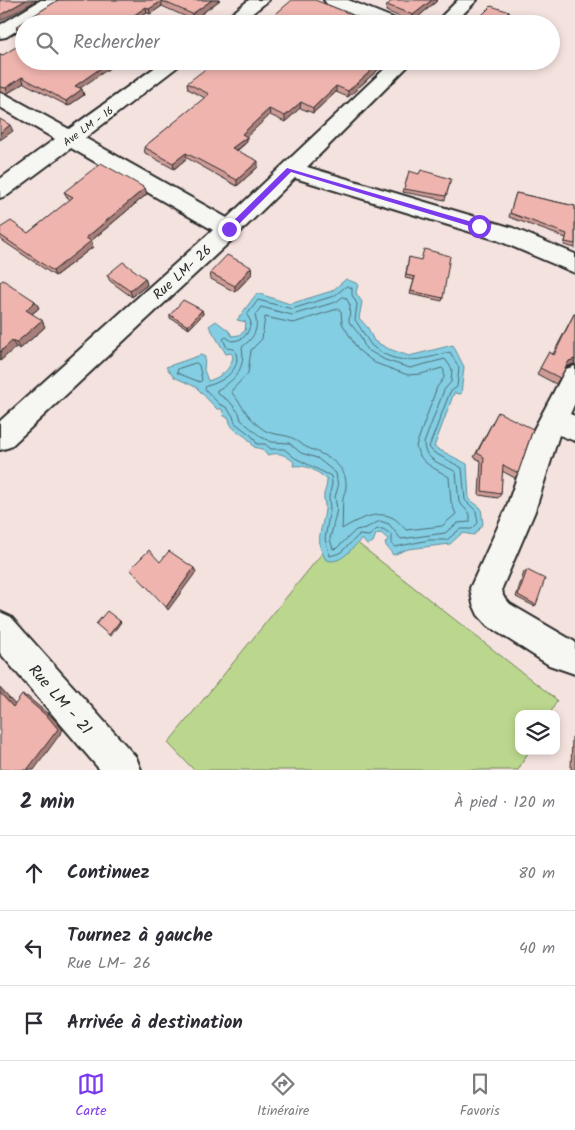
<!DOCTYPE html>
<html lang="fr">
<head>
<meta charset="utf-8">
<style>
	:root { --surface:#fff; --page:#f2f2f3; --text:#2b2b33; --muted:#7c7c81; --line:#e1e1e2; --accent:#7c3aed }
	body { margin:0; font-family:Kalam,sans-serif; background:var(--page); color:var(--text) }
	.controls { position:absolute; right:15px; bottom:15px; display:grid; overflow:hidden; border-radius:10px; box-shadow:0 2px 8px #0003 }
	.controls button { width:45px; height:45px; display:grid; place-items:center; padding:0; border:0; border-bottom:1px solid var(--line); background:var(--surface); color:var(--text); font:25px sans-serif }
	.stop { position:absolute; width:15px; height:15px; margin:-11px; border:4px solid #7c3aed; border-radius:50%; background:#fff }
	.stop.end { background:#7c3aed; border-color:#fff; box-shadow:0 1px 5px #0008 }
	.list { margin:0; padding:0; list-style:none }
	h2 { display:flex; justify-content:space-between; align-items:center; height:65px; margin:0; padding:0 20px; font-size:21px }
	h2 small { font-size:16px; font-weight:400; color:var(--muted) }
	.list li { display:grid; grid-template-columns:32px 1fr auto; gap:15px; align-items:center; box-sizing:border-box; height:75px; padding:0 20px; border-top:1px solid var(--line) }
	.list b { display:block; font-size:19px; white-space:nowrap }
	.list p { margin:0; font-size:16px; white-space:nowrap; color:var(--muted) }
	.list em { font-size:16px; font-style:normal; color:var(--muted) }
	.icon { flex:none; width:28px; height:28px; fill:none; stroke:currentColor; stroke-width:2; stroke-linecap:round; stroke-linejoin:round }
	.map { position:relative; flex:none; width:575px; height:770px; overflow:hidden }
	.search { position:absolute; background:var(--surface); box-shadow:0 2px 8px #0003; left:15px; right:15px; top:15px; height:55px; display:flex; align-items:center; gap:12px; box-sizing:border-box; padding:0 18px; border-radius:28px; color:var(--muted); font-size:19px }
	.sheet { height:290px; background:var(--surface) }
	nav { display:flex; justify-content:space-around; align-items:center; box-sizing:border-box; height:70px; border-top:1px solid var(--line); background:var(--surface); font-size:14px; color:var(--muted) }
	nav a { display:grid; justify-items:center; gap:2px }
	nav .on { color:var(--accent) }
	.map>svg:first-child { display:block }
	.green { fill:#bbd78e; stroke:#73815c }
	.water { fill:#83cee3; stroke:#608d99 }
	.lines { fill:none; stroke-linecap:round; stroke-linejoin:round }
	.shore { stroke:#4e6c75; stroke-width:1 }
	.minor-casing { stroke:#2b2b2b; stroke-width:4 }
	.minor { fill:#f6f6f2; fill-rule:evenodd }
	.wall { fill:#ce9b96; stroke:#2b2b2b }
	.shaded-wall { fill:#a77e7a; stroke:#2b2b2b }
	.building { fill:#efb4ae; stroke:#2b2b2b }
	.route { fill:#7c3aed }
	.labels { text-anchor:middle; stroke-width:4.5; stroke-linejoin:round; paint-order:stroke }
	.far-street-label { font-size:11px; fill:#2b2b2b; stroke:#f6f6f2 }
	.street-label { font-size:14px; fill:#2b2b2b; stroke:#f6f6f2 }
	.near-street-label { font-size:16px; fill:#2b2b2b; stroke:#f6f6f2 }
</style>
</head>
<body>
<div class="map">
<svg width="575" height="770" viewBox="0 0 575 770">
	<rect width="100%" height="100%" fill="#f4e2de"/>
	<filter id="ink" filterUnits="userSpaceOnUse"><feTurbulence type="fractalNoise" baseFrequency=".02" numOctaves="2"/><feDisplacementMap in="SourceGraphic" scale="10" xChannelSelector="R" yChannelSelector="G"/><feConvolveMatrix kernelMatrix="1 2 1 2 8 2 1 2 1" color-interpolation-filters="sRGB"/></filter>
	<g filter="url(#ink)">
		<path class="green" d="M341,530L557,700L550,714H519V751H529L518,770H194L168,743Z"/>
		<path class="water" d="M346,279L358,284L356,293L362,302L359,318L368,328L374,341L389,349L409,356L453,345L464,367L461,394L454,393L434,447L467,464L469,499L481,508L483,524L474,535L462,533L450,544L408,549L393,555L385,544L388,539L381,533L376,534L373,542L367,545L362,539C351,548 342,565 326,560C314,539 322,532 325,510C326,505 323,499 324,494C326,488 327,485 327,479C316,471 307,464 293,466L294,462C284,454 280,452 267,455L262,449L254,447C252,445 251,442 249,440C242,432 230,431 229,418L224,416L222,409H217L196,387L174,377L166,367L201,355L205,357L204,370L208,381C221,377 231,370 233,356L231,353L226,354L209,326L216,321L229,331L232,336L239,335L245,331L246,322L237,320L257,293L290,304L332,291Z"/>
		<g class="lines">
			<path class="shore" d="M347,286L352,288V295L357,304L355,320C360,326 368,342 372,346C397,367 422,360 450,352L459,368L457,387L450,392L429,447L433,452L462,468L465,500L476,511L478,523L472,529H460L447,540H429L395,547L392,545V535L383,529H377L369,536L359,535L340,553L330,556L325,539L330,509L329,497L332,484L331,476L295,458L284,449H271L265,444H257L252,436L235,423L233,416L226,407L219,404L205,389L206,386C222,383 245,368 234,349L227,348L223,339L226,337L232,341C245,340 248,334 251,322L247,315L258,300L292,309L334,296Z
				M343,297L346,298L350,305L349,322L359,334L366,349L385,360L410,368L445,359L452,369L451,382L444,390L424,443C424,461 443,464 456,472L459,502L470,514V522L458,523L445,533L401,539L389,524L380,521L366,528L356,530L337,548L333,549L330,539L337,509L335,497L338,487L336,473L317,458L301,453L289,443L272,442L261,437L241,420L239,413L230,402L217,393V390C235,381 246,368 242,347C254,338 259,329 255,315L261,307L292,315L336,302Z
				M338,309L341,311L342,323L358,350L375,363L408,375L421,374L442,368L444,370V378L437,387L416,446C420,464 435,468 449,477L451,502L456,514L442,526L406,530C402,526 397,519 391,517C376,510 355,521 342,529C343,519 342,508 343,498C343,495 346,491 346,487C348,464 324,455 306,447C301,444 296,439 290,437C281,434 273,435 264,430C249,420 243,406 232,393V390L248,373L251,350L262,339L265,317L293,323Z
				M196,363L199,365L202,380L200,382L177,373L178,369Z"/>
			<g class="minor-casing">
				<path id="minor" d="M41,0H62L59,4L27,24H24V26L6,37L0,38V25Z
					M249,0H269L239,24H219Z
					M324,0H348L398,20L401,24H376L327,4Z
					M458,0H477L453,24H434Z
					M164,61H185L85,138L227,218L393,61H413L307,167L513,228L575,254V273L497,240L295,178L237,235L10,447L0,450V421L213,230L71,148L8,195L0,198V179L55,139L0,107V93L7,95L69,129Z
					M575,366V403L570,414L575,416V441L559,435L535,511L502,588L503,596L510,604L575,642V674L549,665L488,626L478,615L473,604L470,588L506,509L533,431L566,369Z
					M0,612L11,617L136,757L141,770H100L0,653Z"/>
			</g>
			<use href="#minor" class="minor"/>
		</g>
		<path class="wall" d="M58,0H220L193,20L162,6L150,14L147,13L24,24V35L18,32L16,27Z
			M438,0L412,22L386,11L387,5Z
			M510,12L508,19L504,24H477L478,19Z
			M0,54L80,88L84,95L68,106L24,83L8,93L0,92Z
			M381,62L380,68L348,97L336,92L313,113L300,108L285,122L270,115L246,136L247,142L237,151L258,167L237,186L187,158L174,169L145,153L144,147L205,98L188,89L187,83Z
			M419,174L451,179L445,200L403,192L404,189Z
			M145,188L147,194L91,241L93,247L55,276L0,239V228L28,233L70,200L67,197L64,192Z
			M516,193L575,206V248L564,245L566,238L509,217Z
			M409,257L443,298L442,301L410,294L414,280L405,278Z
			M251,267L252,274L235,292L211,279L210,273Z
			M107,275L145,278L147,285L132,297L110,281Z
			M0,282L35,301L39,308L32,314L45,327L20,349L16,347L0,361Z
			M202,310L203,314L189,329L170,318V315Z
			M574,314H575V365L574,364L566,367L556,384L537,374L549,352L553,354Z
			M498,412L518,473L515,478L502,471L501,494L498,498L479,495L481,461L474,457Z
			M527,570L536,605L534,606L516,597L524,572Z
			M572,737H575V770H571Z"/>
		<path class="shaded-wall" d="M26,0H37L0,21V15Z
			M212,0H220L193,20L192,14Z
			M432,0H438L412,22L413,15Z
			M162,1V6L150,14L149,9Z
			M146,7L147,13L130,24H121Z
			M510,12L508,19L504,24H500Z
			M111,61H120L76,91L75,86Z
			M381,62L380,68L348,97V91Z
			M22,77L24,83L8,93L6,88Z
			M336,86V92L313,113V108Z
			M82,89L84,95L68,106L66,101Z
			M301,102L300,108L285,122V116Z
			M269,109L270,115L243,140L242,134Z
			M10,125L13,131L0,140V133Z
			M247,137V142L232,154V148Z
			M186,153L187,158L174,169L173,163Z
			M258,161V167L237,186V180Z
			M145,188L147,194L91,241L93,247L55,276L53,271L86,238Z
			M251,267L252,274L235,292V286Z
			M145,278L147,285L132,297L130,291Z
			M35,301L39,308L29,316L26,310Z
			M202,310L203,314L189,329L188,326Z
			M42,320L45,327L20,349L16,343Z
			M12,341L16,347L0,361V352Z
			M575,359L574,364L565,367L569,361Z
			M194,568L196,572L168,610L166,607Z
			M120,621L121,622L111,636L109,635Z
			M0,688L19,709L13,707L0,693Z
			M22,695L28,697L54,719L63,730L34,770H27Z"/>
		<path class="building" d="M0,0H26L0,15Z
			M58,0H212L192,14L162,1L149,9L146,7L121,24H24V31L16,27Z
			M292,0H315L351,14L350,24H264Z
			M393,0H432L413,15L387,5Z
			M491,6L510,12L500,24H492L478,19Z
			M24,42V61H111L75,86L82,89L66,101L22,77L6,88L0,87V54L3,55Z
			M216,61H379L381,62L348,91L336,86L313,108L301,102L285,116L269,109L242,134L247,137L232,148L258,161L237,180L186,153L173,163L144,147L209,94L187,83Z
			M0,119L10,125L0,133Z
			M101,163L145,188L86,238L91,241L53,271L0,235V228L11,221L28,233L73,197L64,192Z
			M421,170L451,179L446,196L404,189L409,171L419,174Z
			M516,193L575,206V244L565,242L567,234L510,213Z
			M424,249L450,256L443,298L411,291L415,277L406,275L409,257L421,260Z
			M227,255L251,267L235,286L210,273Z
			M123,262L145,278L130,291L107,275Z
			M3,280L35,301L26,310L42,320L16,343L12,341L0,352V282Z
			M183,300L202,310L188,326L170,315Z
			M574,314H575V359L569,361L560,378L540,368L549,352L554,355Z
			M498,412L533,429L518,473L503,465L501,494L482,491L484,457L477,453Z
			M149,550L160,562L169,551L194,568L166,607L130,569Z
			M527,570L545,579L536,605L518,595Z
			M107,611L120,621L109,635L96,624Z
			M0,693L13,707L22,695L49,718L58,729L27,770H0Z"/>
	</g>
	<path class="route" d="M287,168L479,224L483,226L479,229L291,172L232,231H227V227Z"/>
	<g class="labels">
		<g class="far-street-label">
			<text transform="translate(88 126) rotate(-36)" y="4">Ave LM - 16</text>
		</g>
		<g class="street-label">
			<text transform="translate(182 272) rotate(-42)" y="5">Rue LM- 26</text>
		</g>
		<g class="near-street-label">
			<text transform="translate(61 699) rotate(49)" y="6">Rue LM - 21</text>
		</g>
	</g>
</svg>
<div class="controls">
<button><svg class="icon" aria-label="layers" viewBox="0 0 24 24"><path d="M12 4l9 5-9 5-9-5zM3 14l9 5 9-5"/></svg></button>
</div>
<div class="stop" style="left:479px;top:226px"></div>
<div class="stop end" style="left:229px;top:229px"></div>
<div class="search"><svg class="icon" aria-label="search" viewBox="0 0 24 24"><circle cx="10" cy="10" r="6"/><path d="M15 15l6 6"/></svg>Rechercher</div>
</div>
<section class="sheet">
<h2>2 min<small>À pied · 120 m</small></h2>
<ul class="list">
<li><svg class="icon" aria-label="ahead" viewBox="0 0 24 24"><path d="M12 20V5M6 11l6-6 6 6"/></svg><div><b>Continuez</b></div><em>80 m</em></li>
<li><svg class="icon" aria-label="left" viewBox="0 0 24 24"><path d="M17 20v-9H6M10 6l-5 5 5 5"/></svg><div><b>Tournez à gauche</b><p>Rue LM- 26</p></div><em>40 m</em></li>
<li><svg class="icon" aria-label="arrive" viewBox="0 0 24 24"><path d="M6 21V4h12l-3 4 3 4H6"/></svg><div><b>Arrivée à destination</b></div></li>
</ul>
</section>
<nav>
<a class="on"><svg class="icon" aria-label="map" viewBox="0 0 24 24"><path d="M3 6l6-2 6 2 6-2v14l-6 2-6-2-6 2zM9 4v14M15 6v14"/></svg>Carte</a>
<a><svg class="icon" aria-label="directions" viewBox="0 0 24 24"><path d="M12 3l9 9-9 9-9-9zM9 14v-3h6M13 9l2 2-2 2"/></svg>Itinéraire</a>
<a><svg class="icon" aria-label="saved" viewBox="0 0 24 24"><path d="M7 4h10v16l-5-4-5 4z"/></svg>Favoris</a>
</nav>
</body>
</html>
